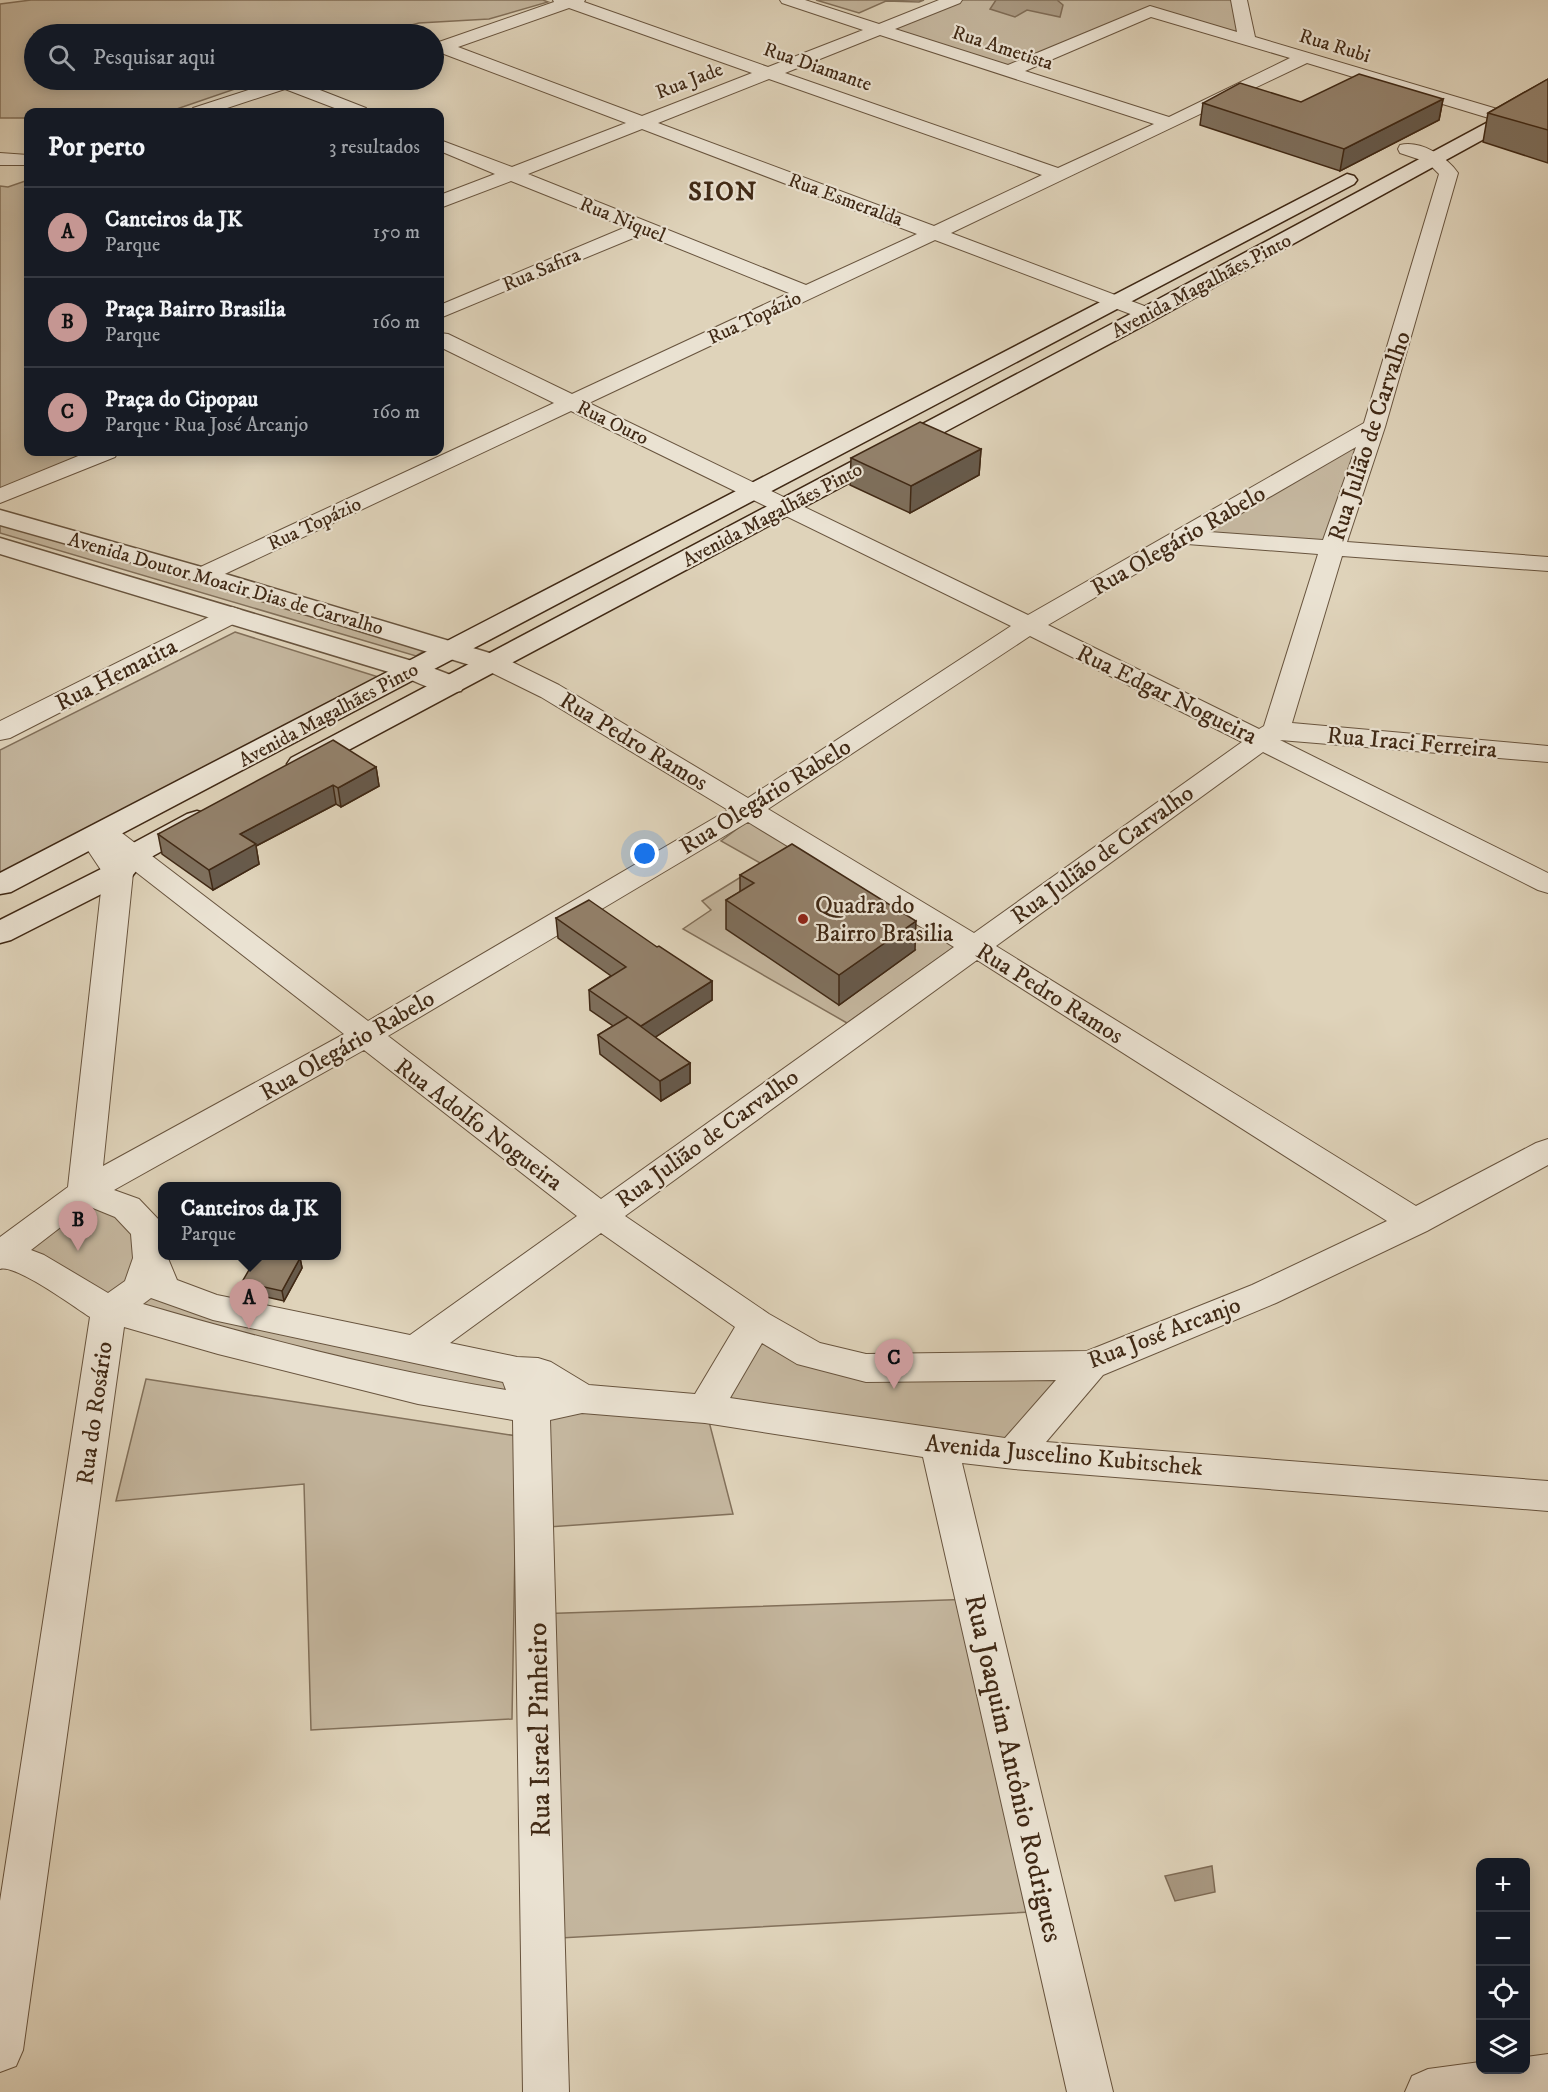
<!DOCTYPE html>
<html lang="pt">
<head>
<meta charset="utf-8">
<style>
	:root { --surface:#171b24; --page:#20242c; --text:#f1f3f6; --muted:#9ea1a6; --line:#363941; --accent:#c59692 }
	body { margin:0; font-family:"IM FELL DW Pica",serif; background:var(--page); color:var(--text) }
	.controls { position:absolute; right:18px; bottom:18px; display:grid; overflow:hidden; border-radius:12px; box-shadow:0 3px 15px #0003 }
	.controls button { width:54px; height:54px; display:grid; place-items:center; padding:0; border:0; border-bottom:2px solid var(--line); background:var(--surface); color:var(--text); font:30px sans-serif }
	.you { position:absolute; left:645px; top:854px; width:21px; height:21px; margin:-15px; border:4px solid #fff; border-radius:50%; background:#1a73e8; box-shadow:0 0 0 9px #1a73e833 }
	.badge { display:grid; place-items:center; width:39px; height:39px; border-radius:50%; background:var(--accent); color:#111; font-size:20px; font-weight:700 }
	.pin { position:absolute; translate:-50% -50px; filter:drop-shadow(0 2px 3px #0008) }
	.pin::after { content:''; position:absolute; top:32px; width:21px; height:18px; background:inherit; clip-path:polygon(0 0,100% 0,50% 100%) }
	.popup { position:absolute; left:158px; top:1182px; width:183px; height:78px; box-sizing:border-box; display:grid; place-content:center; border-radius:12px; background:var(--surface); filter:drop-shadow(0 2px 4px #0005); font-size:20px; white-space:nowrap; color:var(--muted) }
	.popup b { font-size:22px; color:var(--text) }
	.popup::after { content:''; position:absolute; left:50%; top:100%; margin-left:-12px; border:12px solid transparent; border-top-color:var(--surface) }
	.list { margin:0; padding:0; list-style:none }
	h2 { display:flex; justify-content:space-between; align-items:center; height:78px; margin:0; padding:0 24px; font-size:26px }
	h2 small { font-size:20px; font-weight:400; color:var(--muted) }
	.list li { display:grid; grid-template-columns:39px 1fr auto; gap:18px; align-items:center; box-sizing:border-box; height:90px; padding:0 24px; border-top:2px solid var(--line) }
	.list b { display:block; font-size:22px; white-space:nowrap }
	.list p { margin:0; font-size:20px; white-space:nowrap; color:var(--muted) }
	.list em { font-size:20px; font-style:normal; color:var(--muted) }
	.icon { flex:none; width:33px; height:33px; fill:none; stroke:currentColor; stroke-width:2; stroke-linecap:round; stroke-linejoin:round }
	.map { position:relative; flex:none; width:1548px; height:2092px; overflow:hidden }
	.search { position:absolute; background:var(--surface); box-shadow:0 3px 15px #0003; left:24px; top:24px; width:420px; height:66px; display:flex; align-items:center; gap:15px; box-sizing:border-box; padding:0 21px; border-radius:33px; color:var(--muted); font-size:22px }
	.panel { position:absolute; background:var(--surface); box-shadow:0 3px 15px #0003; left:24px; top:108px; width:420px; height:348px; border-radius:12px }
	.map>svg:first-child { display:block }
	.green { fill:#c4b69e; stroke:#82705a; stroke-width:1.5 }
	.water { fill:#a99982; stroke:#7f6c56; stroke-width:1.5 }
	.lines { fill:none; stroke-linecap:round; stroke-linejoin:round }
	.minor-casing { stroke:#68543e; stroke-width:2 }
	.tertiary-casing { stroke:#68543e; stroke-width:3 }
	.secondary-casing { stroke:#402915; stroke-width:3 }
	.minor { fill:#eae2d2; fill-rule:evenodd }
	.tertiary { fill:#eae2d2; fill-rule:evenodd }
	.secondary { fill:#eae2d2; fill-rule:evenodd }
	.wall { fill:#7e6f5c; stroke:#402915; stroke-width:1.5 }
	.shaded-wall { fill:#675a4b; stroke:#402915; stroke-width:1.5 }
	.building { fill:#93816b; stroke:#402915; stroke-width:1.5 }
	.poi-dot { fill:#8f2418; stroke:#eae2d2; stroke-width:2 }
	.labels { text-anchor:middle; stroke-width:4.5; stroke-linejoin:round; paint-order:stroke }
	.far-street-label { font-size:20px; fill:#402915; stroke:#eae2d2 }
	.street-label { font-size:24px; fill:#402915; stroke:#eae2d2 }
	.poi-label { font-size:24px; fill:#402915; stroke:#eae2d2; text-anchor:start }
	.far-district-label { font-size:26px; font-weight:bold; letter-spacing:1.5px; fill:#402915; stroke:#eae2d2 }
	.near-street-label { font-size:28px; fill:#402915; stroke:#eae2d2 }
</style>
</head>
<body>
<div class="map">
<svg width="1548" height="2092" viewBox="0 0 1548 2092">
	<rect width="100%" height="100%" fill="#dfd3ba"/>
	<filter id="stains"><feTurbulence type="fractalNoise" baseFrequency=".00333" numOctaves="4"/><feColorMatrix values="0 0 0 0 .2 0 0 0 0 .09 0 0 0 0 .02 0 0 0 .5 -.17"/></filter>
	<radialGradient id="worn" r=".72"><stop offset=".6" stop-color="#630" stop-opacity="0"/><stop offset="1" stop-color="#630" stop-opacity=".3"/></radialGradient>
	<path class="green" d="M31,0H543L548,2L489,19L419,23L377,34H34V80H261L168,112H28V118H0V4Z
		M816,0H924L919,2L886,1L859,13Z
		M954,0H1239L1247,40L1150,11L1010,71L879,29Z
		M28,180V452H95L0,492V186L8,187Z
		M1374,427L1332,549L1185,537Z
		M0,521L429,648L416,656L0,533Z
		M235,632L391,681L0,879V750Z
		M749,820L954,947L847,1023L683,929L711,910L702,901L762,864L721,841Z
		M84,1192L127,1208L150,1258L109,1311L4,1253Z
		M161,1294L513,1375L522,1402L121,1306Z
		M756,1323L820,1356L1090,1365L1014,1454L706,1410L733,1514L534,1528L531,1409H705Z
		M146,1379L517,1436L512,1719L311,1730L304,1484L116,1501Z
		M975,1599L1049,1911L542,1939L535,1614Z"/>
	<path class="water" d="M996,0H1057L1063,5L1060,17L1027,10L1015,17L990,9Z
		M1212,1866L1215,1892L1175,1901L1165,1876Z"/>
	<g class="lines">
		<g class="minor-casing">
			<path id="minor" d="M553,0H585L584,2L768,67L863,30L782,3L780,0H805L879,24L939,0H962L960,3L895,29L1008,65L1150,6L1237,32L1231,0H1247L1255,37L1514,114L1517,118L1514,122H1502L1307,63L951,233L1155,310L1158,314L1155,318L1148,320L1141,318L935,240L589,403L1028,615L1364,423L1439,174L1427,162L1400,153L1398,149L1400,145C1421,140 1447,157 1458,173L1385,427L1347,542L1548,557V571L1342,556L1292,723L1548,746V762L1280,740L1548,873V893L1538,890L1263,752L996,946L1416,1206L1536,1143L1548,1139V1165L1427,1231L1276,1303L1103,1375L1046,1442L1548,1481V1511L1014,1469L962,1463L1113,2092H1067L923,1457L705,1423L582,1413L550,1420L569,2092H523L513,1420L418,1404L218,1354L124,1327L23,2050L16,2066L0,2072V1901L90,1317C74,1307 16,1264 0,1269V1237L68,1187L103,873L79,837L83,831L108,827L118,830L368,1021L728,810L541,697L484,669L480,663L484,657L493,655L502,657L559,685L748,798L1011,626L571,411L212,580L203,582L194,580L191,575L194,570L554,403L440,347V333L448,334L572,394L789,293L643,234L440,318V305L626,227L511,181L440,208V195L495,174L440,151V140L512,167L626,123L436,51L434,47L436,43L554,2ZM569,8L752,73L642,116L458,47ZM1151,17L1290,58L1169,117L1025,71ZM880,35L1154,124L1058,168L785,73ZM769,79L1042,175L934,226L658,123ZM642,129L917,234L806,285L528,174ZM1356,447L1323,540L1209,532ZM1187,544L1318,554L1264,726L1259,729L1048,625ZM1030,636L1242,742L974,933L768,809ZM748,822L954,947L601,1199L388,1036ZM127,865L344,1034L103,1166L133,873ZM977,960L1387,1221L1252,1285L1087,1351L866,1354L820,1343L769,1314L625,1216ZM364,1050L577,1216L410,1335L217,1295L177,1280L167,1256H162L160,1221L139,1199L114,1190ZM88,1206L115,1217L131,1234L133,1258L125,1281L108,1293L44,1255L31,1250ZM601,1233L735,1327L695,1394L589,1385L551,1362L538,1358L517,1357L450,1343ZM151,1298L213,1320L503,1382L506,1390C383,1370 262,1339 143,1304ZM762,1343L797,1364L866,1382L1056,1380L1005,1438L730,1398Z
				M279,80H303L302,83L366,108L369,112H345L285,89L215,112H190L193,108Z
				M0,153L28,155V165H0Z
				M88,452H118L115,457L0,503V488Z
				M232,607L241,610L245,615L241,620L10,738L0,740V721L223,610Z
				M1548,2054V2092H1405L1412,2076L1428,2069L1480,2062V2070H1526V2057Z"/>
		</g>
		<g class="tertiary-casing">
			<path id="tertiary" d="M0,510L212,570L503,657L507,663L503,669L493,671L483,669L194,580L0,525Z
				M0,538L422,664L461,679L465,685L461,691C441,696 420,683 402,676L0,554Z"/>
		</g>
		<g class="secondary-casing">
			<path id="secondary" d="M1548,90V104L1156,319L311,770L301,773L291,770L287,764L291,758L1140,309Z
				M1347,174L1354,176L1357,180L1354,184L11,892L0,894V873Z
				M197,811L207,814L212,820L207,826L144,861L129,880L11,940L0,943V920L107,866L122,849L187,814Z"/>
		</g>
		<use href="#minor" class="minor"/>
		<use href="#tertiary" class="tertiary"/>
		<use href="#secondary" class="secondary"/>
	</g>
	<path class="wall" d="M1548,79V163L1483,142L1488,113Z
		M1443,99L1439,120L1340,171L1200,125L1203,103L1301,102Z
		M981,449L979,475L910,513L850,485L851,458Z
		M376,767L379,786L341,807L336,804L256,846L259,864L213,890L162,854L158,834Z
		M740,875L915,950L839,1005L726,929V900L740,892Z
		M556,918L657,947L712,981V1000L655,1037L690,1063V1083L661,1101L600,1054L598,1035L613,1026L590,1010L589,990L611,976L558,938Z
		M266,1257L300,1258L302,1268L284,1301L244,1292L242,1282Z"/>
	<path class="shaded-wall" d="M1443,99L1439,120L1340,171L1344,149Z
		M981,449L979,475L910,513L911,486Z
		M376,767L379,786L341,807L338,788Z
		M333,785L336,804L256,846L259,864L213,890L209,870L240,834Z
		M916,921L915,950L839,1005V975Z
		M712,981V1000L642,1046L641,1026Z
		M690,1063V1083L661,1101L660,1081Z
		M300,1258L302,1268L284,1301L282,1291Z"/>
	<path class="building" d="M1359,74L1443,99L1344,149L1203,103L1240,83L1301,102Z
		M1548,79V130L1488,113Z
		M920,422L981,449L911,486L851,458Z
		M333,740L376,767L338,788L333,785L240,834L256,844L209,870L158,834Z
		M792,844L916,921L839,975L726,900L754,883L740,875Z
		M589,900L657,947L659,946L712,981L641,1026L589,990L626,967L556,918Z
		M628,1017L690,1063L660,1081L598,1035Z
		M257,1256L266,1257L267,1256H288L300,1258L282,1291L242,1282Z"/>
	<circle class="poi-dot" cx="803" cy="919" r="6"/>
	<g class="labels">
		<g class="far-street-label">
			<text transform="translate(1335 45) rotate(17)" y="7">Rua Rubi</text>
			<text transform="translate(1003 47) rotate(18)" y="7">Rua Ametista</text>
			<text transform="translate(818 66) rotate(19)" y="7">Rua Diamante</text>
			<text transform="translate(689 80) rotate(-21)" y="7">Rua Jade</text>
			<text transform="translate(846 199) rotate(20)" y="7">Rua Esmeralda</text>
			<text transform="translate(623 219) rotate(22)" y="7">Rua Niquel</text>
			<text transform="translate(541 269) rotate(-23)" y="7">Rua Safira</text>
			<text transform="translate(1201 285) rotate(-28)" y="7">Avenida Magalhães Pinto</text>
			<text transform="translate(754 317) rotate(-25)" y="7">Rua Topázio</text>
			<text transform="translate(613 422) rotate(26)" y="7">Rua Ouro</text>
			<text transform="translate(772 514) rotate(-28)" y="7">Avenida Magalhães Pinto</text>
			<text transform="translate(314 523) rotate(-25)" y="7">Rua Topázio</text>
			<text transform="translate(226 583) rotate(16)" y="7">Avenida Doutor Moacir Dias de Carvalho</text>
			<text transform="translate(328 714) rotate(-28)" y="7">Avenida Magalhães Pinto</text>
		</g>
		<g class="street-label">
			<text transform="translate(1369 436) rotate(-72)" y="8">Rua Julião de Carvalho</text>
			<text transform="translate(1178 540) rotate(-30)" y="8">Rua Olegário Rabelo</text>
			<text transform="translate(116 674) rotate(-27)" y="8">Rua Hematita</text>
			<text transform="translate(1167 694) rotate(26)" y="8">Rua Edgar Nogueira</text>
			<text transform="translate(634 741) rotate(31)" y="8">Rua Pedro Ramos</text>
			<text transform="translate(1412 742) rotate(5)" y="8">Rua Iraci Ferreira</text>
			<text transform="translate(765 796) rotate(-32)" y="8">Rua Olegário Rabelo</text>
			<text transform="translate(1102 854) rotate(-36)" y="8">Rua Julião de Carvalho</text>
			<text transform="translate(1050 993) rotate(32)" y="8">Rua Pedro Ramos</text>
			<text transform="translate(347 1045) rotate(-30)" y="8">Rua Olegário Rabelo</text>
			<text transform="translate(479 1124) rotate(37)" y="8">Rua Adolfo Nogueira</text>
			<text transform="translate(707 1138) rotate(-36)" y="8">Rua Julião de Carvalho</text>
			<text transform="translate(1164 1332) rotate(-21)" y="8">Rua José Arcanjo</text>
			<text transform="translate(94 1413) rotate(-82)" y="8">Rua do Rosário</text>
			<text transform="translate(1064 1455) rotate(5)" y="8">Avenida Juscelino Kubitschek</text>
		</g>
		<g class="poi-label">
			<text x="815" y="913">Quadra do<tspan x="815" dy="28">Bairro Brasilia</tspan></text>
		</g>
		<g class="far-district-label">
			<text x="723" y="200">SION</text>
		</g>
		<g class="near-street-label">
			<text transform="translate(538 1730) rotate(-91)" y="10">Rua Israel Pinheiro</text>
			<text transform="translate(1015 1768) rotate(77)" y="10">Rua Joaquim Antônio Rodrigues</text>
		</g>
	</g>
	<rect width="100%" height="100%" filter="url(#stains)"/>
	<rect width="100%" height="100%" fill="url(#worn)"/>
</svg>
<div class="controls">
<button>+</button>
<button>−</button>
<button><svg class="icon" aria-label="locate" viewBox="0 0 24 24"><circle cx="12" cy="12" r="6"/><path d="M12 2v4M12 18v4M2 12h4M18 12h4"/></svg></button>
<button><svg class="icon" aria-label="layers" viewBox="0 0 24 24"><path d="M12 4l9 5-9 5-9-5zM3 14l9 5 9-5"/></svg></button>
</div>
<div class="you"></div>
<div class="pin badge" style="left:249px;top:1329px">A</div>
<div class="popup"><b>Canteiros da JK</b>Parque</div>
<div class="pin badge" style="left:78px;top:1251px">B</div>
<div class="pin badge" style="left:894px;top:1389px">C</div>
<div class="search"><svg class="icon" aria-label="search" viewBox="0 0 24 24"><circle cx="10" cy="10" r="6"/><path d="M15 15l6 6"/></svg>Pesquisar aqui</div>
<section class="panel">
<h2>Por perto<small>3 resultados</small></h2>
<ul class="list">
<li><span class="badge">A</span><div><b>Canteiros da JK</b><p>Parque</p></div><em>150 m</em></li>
<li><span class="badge">B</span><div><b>Praça Bairro Brasilia</b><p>Parque</p></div><em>160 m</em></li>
<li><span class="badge">C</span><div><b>Praça do Cipopau</b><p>Parque · Rua José Arcanjo</p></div><em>160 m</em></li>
</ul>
</section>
</div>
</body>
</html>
